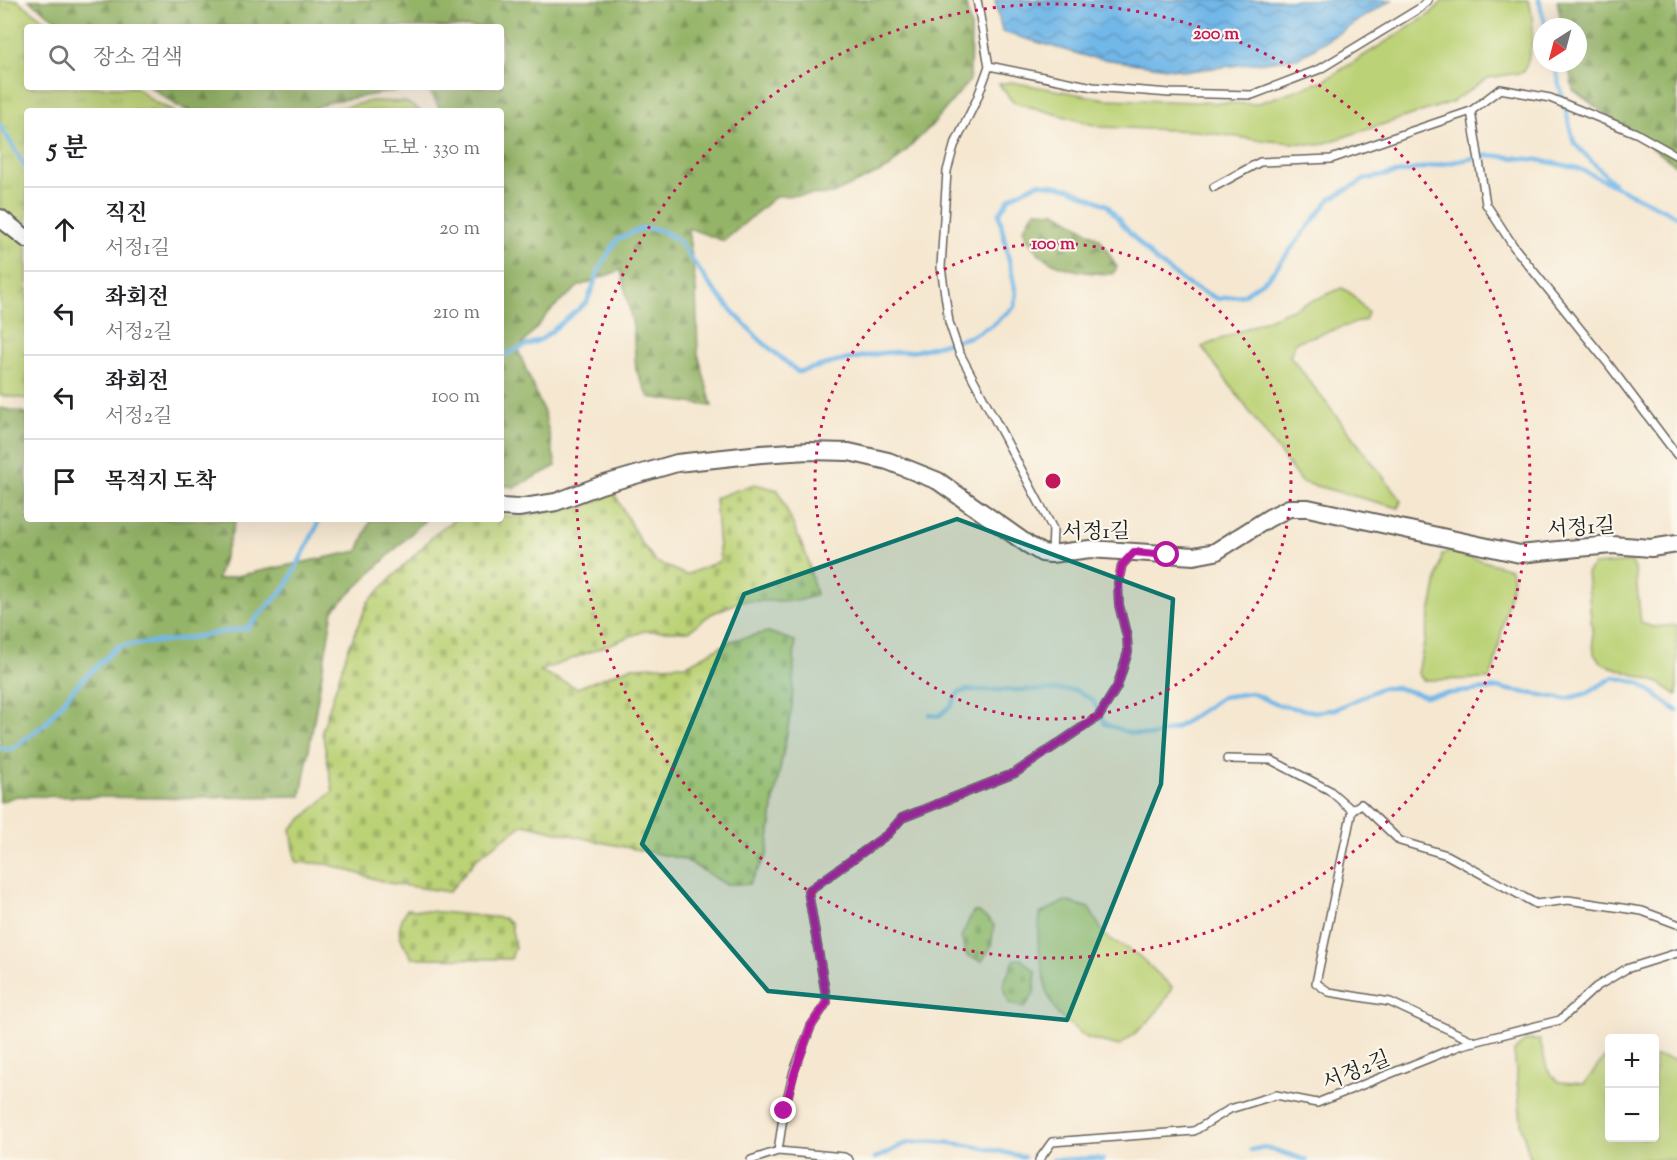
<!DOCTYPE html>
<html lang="ko">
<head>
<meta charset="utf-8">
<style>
	:root { --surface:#fff; --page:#f2f2f2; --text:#202124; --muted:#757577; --line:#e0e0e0 }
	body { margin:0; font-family:"Sorts Mill Goudy","Noto Serif KR",serif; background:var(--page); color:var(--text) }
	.controls { position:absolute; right:18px; bottom:18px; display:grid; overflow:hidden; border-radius:6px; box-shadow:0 6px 24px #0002 }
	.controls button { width:54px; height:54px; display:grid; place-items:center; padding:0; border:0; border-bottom:2px solid var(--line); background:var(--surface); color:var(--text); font:30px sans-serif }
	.compass { position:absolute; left:1533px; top:18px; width:54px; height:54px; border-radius:50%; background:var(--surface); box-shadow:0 6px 24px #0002; rotate:216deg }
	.stop { position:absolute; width:18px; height:18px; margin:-14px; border:4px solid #b5179e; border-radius:50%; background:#fff }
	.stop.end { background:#b5179e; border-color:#fff; box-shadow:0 2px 6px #0008 }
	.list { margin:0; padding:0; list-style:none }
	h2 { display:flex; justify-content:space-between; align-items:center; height:78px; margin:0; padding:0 24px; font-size:26px }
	h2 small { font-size:20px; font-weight:400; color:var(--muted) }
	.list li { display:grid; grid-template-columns:39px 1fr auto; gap:18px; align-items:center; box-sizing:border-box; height:84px; padding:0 24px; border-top:2px solid var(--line) }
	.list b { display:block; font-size:22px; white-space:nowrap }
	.list p { margin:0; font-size:20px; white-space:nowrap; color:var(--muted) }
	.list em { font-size:20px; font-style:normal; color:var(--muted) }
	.icon { flex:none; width:33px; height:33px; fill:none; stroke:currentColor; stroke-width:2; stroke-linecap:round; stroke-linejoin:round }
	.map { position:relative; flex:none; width:1677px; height:1160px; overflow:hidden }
	.search { position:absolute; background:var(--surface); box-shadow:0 6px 24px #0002; left:24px; top:24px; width:480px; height:66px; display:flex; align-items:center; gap:15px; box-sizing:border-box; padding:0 21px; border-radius:6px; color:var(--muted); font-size:22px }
	.panel { position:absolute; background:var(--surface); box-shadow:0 6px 24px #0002; left:24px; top:108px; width:480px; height:414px; border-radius:6px }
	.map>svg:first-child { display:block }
	.green { fill:#bbd276; stroke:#6c7749; stroke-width:1.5 }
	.forest { fill:url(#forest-firs); stroke:#586842; stroke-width:1.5 }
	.cemetery { fill:url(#cemetery-stones); stroke:#6c7749; stroke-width:1.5 }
	.park { fill:url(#park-tufts); stroke:#6c7749; stroke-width:1.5 }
	.water { fill:url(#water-waves); stroke:#466a82; stroke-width:1.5 }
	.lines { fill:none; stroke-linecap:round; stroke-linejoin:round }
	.stream { stroke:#71b7e8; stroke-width:4.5 }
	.service-casing { stroke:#68635b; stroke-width:10 }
	.tertiary-casing { stroke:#68635b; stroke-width:20 }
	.service { stroke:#fff; stroke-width:7 }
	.tertiary { stroke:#fff; stroke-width:16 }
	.route { stroke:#b5179e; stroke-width:8 }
	.marked { fill:#0f766e; fill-opacity:0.2; stroke:#0f766e; stroke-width:4.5; stroke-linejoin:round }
	.ring { fill:none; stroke:#c2185b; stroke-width:3; stroke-dasharray:3 6 }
	.labels { text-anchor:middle; stroke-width:4.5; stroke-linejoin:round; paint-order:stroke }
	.street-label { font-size:21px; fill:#1c1c1c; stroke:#fbf7ec }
	.centre { fill:#c2185b; stroke:#fbf7ec; stroke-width:3 }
	.ring-label { font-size:18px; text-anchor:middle; font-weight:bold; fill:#c2185b; stroke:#fbf7ec; stroke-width:4.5; stroke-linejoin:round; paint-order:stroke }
</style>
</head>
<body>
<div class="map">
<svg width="1677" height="1160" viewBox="0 0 1677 1160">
	<defs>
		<pattern id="forest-firs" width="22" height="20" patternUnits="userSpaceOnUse" patternTransform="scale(1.5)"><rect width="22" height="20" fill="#94b467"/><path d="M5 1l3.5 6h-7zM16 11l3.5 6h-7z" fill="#789254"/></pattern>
		<pattern id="cemetery-stones" width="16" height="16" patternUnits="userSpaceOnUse" patternTransform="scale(1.5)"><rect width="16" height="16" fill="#bbd276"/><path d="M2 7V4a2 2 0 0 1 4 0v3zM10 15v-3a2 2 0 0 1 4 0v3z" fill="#a0b466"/></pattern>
		<pattern id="park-tufts" width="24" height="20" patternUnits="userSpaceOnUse" patternTransform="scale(1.5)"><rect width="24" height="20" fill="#bbd276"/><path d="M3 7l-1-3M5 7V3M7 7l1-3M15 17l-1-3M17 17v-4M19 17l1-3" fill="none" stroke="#a0b466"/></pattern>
		<pattern id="water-waves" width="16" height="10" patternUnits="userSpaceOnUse" patternTransform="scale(1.5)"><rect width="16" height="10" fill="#71b7e8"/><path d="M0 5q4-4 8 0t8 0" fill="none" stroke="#5c94bb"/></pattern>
	</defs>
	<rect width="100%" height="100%" fill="#fbf7ec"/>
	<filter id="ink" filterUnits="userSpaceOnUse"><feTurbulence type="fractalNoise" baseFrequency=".0167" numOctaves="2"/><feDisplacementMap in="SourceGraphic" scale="12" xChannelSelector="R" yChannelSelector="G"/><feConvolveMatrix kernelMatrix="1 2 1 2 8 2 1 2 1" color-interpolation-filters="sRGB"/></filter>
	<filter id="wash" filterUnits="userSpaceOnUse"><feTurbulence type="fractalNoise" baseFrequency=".008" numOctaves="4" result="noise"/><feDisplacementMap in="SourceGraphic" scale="24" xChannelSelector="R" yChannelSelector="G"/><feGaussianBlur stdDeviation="1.35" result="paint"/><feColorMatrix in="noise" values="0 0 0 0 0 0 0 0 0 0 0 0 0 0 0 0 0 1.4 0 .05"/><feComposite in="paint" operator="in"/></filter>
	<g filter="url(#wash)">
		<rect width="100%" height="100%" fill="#f5e7d0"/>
		<path class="green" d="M1444,0H1528C1537,22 1532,51 1524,72L1488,78L1452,102L1319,145L1258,140L1196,131L1101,127L1013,102L999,84L1011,82L1105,99L1256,104L1325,80L1429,15Z
			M1342,288L1352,294L1368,313L1365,320L1295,342L1290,356L1401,500L1399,508L1301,482L1202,347Z
			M1449,551L1511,569L1513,579L1494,668L1489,679L1423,680L1418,673L1442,555Z
			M1632,562L1635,569L1641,623L1653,627L1677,625V695L1659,683L1603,664L1594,654L1587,573L1593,565Z
			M1065,901L1089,908L1105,936L1138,955L1172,987C1161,1013 1140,1030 1119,1046L1087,1038L1058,1015L1047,993L1038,943L1040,914Z
			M1526,1040H1540L1547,1069L1559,1082L1584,1084L1604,1058H1609L1610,1138H1654L1655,1056L1677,1060V1160H1531L1522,1130L1514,1051Z"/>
		<path class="forest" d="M29,0H965L971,28L970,80L932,125L889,168L832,194L776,196L724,241L688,228L696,289L698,354L712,406L649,397L636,370L633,326L621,270L579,286L551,310L518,350L545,415L556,466L515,487L501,485V111H441L427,87H501V27H66Z
			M1557,0H1677V166L1573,90L1568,63H1578V27H1562Z
			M150,87H421L328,102L310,111H188L176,105Z
			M1035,211L1056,212L1100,239L1117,267L1113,274C1076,273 1037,268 1023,229Z
			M0,408L27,413V519H236L217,580L358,551L371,519H426L333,610L301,796L164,798L17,796L0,802Z"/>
		<path class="cemetery" d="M754,484L778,490L807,557L816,595L798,601H741L711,614L689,631H644L540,671L577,688L631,667L687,665L731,641L768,632L795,641L792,707L774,800L767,855L749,884H725L684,859L600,842L524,824L478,857L449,892L388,883L327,864L296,862L291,829L333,791L322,731L347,652L368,602L438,531L455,519H501V515L519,517L593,503L614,493L640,541L656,562L686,575L720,561L715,498Z
			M407,909L503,918L511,924L515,947L511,959L412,958C399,937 394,931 407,909Z
			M973,912H979L994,925L991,947L982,961L967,956L961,937Z
			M1015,959H1021L1036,972L1034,994L1024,1008L1009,1003L1003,984Z"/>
		<path class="park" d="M0,0H17L54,27H27V87H135L156,103L174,111H27V399L0,395Z
			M372,101L406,102L421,111H325Z"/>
		<path class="water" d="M995,0H1392L1298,58L1189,71L1089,57L1002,32Z"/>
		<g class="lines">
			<path class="stream" d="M1539,0L1546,27
				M1554,63L1574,143L1613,183
				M0,125L27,170
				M501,356L542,339L587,302L602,263L618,239L642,228L661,230L679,241L709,284L734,313L760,340L798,372L840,361L882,353L916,351L969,337L991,326L1014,307L1016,293L999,214L1010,197L1039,183L1069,188L1107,205L1129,232L1156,261L1189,285L1218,299L1243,295L1269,277L1330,199L1366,179L1489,155L1538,160L1578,168L1677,216
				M930,715L939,716L951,706L958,693L967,690H1075L1093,700L1105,724L1130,733L1152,736L1176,728L1222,697L1251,693L1278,705L1316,712L1336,709L1381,688H1398L1425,696L1497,688L1565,699L1585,694L1614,677L1640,683L1677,711
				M0,748L12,749L46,723L75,687L118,646L176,640L247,628L286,587L317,526L318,519
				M1251,1150L1265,1147L1306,1160
				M875,1158C887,1155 898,1145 909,1143C945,1138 990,1149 1024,1157
				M1053,1160L1096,1158L1103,1160"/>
		</g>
	</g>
	<g filter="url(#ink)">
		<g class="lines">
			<g class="service-casing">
				<path id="service" d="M977,0L989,66L977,99L954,146L947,171L941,267L949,322L959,352L1053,529L1052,553
					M989,66L1093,87L1170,93L1252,95L1320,69L1420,8L1428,0
					M1471,111L1486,204L1514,247L1606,361L1677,455
					M1214,187L1260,162L1331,159L1412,131L1471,111L1500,89L1550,98L1636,133L1677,156
					M1227,759L1271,760L1329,790L1352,810
					M1475,1042L1390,1002L1329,992L1316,983L1352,810L1361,804L1400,841L1447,855L1536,904L1568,900L1642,911L1677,924
					M751,1160L778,1151
					M849,1160L844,1157L778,1151L784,1111L794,1071L811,1026L827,1002L808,891L888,834L902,818L1015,773L1099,716L1117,687L1128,652L1127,637L1119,605L1118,583L1122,565L1132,554
					M1039,1160L1052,1142L1194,1131L1230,1109L1276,1095L1317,1103L1462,1045L1560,1020L1596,987L1626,969L1677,953"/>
			</g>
			<g class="tertiary-casing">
				<path id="tertiary" d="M0,218L27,239
					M501,507L518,508L556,502L601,485L677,463L761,454L808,451L849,452L888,461L938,481L1027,544L1042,553L1051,554L1090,549L1194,556L1215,552L1269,518L1289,508H1308L1520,554L1578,548L1612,545L1651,548L1677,544"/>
			</g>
			<use href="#service" class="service"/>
			<use href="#tertiary" class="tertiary"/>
		</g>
	</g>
	<g class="lines" filter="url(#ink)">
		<path class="route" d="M784,1111L795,1071L811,1026L827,1002L808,891L888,834L902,818L1015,773L1099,716L1117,687L1128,652L1127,637L1119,605L1118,583L1122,565L1134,552L1167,555"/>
	</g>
	<path class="marked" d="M957,519L1173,599L1161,784L1067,1020L768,991L642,844L744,594Z"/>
	<g class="ring">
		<circle cx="1053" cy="481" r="238"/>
		<circle cx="1053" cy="481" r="477"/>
	</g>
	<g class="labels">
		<g class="street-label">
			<text transform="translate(1581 527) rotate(-4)" y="7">서정1길</text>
			<text transform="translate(1096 531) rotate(-1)" y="7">서정1길</text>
			<text transform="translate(1356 1070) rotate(-22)" y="7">서정2길</text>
		</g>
	</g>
	<circle cx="1053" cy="481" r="9" class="centre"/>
	<g class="ring-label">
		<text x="1216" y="39">200 m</text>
		<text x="1053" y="249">100 m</text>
	</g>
</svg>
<div class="controls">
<button>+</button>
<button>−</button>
</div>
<svg class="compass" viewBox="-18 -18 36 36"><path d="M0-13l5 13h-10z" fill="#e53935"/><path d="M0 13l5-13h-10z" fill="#757577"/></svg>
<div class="stop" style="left:1167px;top:555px"></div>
<div class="stop end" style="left:784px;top:1111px"></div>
<div class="search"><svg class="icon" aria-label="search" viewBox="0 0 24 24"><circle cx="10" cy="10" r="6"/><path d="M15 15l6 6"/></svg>장소 검색</div>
<section class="panel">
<h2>5 분<small>도보 · 330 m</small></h2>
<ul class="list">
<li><svg class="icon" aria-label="ahead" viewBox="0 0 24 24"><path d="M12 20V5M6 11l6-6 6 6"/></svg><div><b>직진</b><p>서정1길</p></div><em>20 m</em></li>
<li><svg class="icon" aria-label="left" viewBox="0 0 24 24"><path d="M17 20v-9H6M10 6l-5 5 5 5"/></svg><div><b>좌회전</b><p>서정2길</p></div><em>210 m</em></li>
<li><svg class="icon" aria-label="left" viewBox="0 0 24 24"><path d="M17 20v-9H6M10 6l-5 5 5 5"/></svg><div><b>좌회전</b><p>서정2길</p></div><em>100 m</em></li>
<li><svg class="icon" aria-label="arrive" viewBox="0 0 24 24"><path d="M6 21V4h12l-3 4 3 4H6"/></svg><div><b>목적지 도착</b></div></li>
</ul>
</section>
</div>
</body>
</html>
